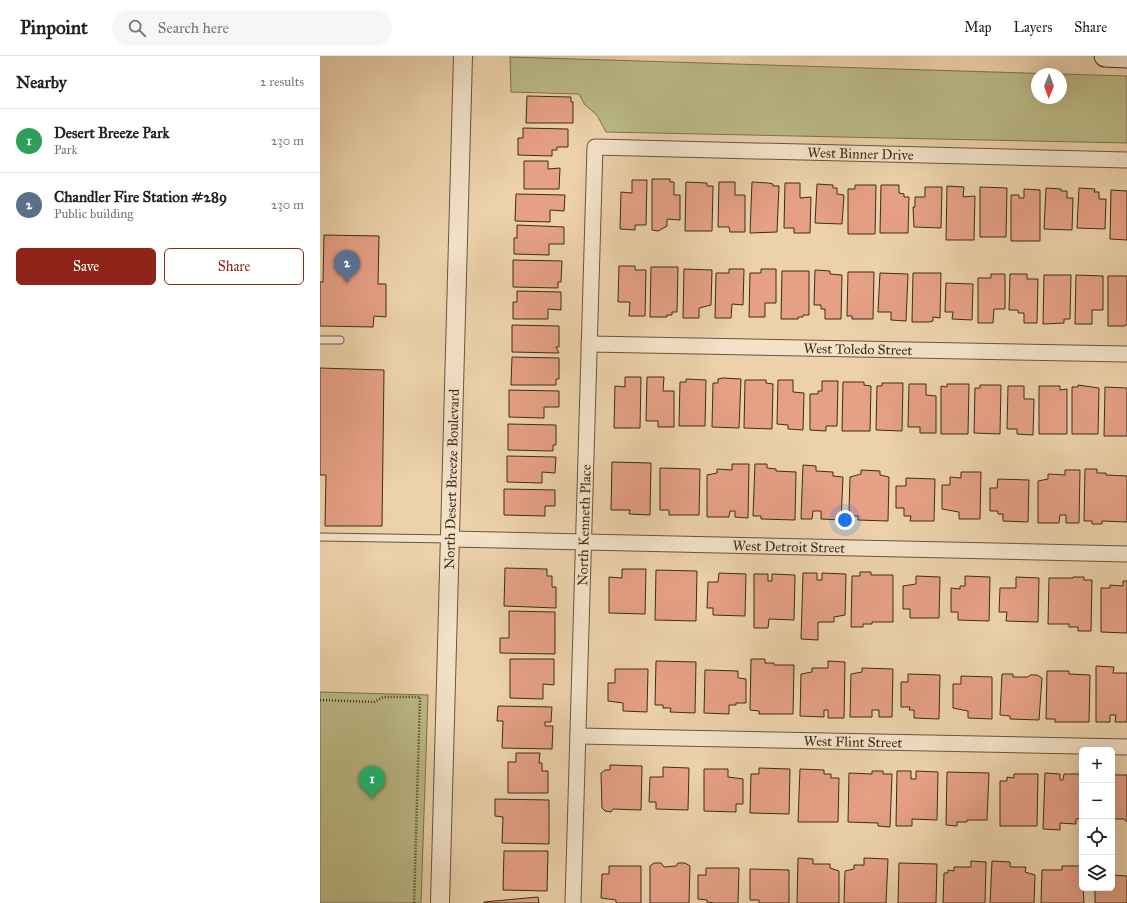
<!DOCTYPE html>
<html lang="en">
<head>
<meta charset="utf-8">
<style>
	:root { --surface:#fff; --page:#f6f6f6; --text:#202124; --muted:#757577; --line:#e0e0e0; --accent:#8f2418 }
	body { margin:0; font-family:"IM FELL Great Primer",serif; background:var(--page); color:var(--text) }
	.controls { position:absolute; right:12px; bottom:12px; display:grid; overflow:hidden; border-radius:6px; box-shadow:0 4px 16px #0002 }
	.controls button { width:36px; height:36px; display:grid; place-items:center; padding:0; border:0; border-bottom:1px solid var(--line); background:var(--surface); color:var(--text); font:20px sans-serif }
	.compass { position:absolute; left:711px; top:12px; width:36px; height:36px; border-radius:50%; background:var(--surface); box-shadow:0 4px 16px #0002; rotate:181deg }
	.you { position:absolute; left:525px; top:464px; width:14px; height:14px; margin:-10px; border:3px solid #fff; border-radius:50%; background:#1a73e8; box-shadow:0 0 0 6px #1a73e833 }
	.badge { display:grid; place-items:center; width:26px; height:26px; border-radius:50%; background:var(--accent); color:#fff; font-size:13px; font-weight:700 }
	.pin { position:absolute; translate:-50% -33px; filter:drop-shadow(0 1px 2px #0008) }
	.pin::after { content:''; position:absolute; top:21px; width:14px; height:12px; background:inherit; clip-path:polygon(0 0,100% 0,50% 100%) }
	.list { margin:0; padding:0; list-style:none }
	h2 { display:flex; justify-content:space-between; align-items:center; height:52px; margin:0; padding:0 16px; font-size:17px }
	h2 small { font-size:13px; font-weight:400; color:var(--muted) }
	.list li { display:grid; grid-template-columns:26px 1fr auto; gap:12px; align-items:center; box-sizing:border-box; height:64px; padding:0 16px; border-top:1px solid var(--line) }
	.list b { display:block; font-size:15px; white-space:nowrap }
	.list p { margin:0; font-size:13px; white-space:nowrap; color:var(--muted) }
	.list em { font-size:13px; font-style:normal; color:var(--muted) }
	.actions { display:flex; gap:8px; padding:12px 16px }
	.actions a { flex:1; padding:9px 0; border:1px solid var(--accent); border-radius:6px; text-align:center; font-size:14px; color:var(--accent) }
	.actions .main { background:var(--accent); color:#fff }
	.icon { flex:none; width:22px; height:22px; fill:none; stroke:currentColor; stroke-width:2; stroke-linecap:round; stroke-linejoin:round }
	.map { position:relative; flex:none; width:807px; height:847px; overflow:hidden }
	header { display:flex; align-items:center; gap:24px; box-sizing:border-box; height:56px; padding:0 20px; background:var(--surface); border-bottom:1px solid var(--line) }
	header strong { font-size:19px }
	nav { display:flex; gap:22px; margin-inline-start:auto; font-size:14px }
	.search { width:280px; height:36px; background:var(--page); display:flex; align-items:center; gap:10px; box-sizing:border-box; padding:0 14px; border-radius:22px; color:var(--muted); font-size:15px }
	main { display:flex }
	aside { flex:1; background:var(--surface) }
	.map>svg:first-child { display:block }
	.green { fill:#bbba86; stroke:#7c7450 }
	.building { fill:#e6a085; stroke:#3d2d1a }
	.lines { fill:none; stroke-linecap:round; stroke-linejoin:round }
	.service-casing { stroke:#69563e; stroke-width:9 }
	.minor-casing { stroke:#69563e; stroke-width:17 }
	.tertiary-casing { stroke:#69563e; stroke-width:20 }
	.secondary-casing { stroke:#3d2d1a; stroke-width:23 }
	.path { stroke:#3d2d1a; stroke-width:2.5; stroke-dasharray:1 2; stroke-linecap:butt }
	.service { stroke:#f3e1c8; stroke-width:7 }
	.minor { stroke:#f3e1c8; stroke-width:15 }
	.tertiary { stroke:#f3e1c8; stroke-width:18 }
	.secondary { stroke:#f3e1c8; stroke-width:21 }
	.labels { text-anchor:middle; stroke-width:3; stroke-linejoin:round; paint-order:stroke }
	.street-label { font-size:14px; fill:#3d2d1a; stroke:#f3e1c8 }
</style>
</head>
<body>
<header>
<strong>Pinpoint</strong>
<div class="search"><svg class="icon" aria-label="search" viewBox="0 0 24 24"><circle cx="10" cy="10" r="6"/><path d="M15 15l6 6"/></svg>Search here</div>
<nav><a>Map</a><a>Layers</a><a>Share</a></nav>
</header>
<main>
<aside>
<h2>Nearby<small>2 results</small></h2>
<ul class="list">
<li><span class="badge" style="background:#2e9e5b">1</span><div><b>Desert Breeze Park</b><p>Park</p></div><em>230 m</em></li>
<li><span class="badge" style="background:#5c6f8a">2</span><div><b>Chandler Fire Station #289</b><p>Public building</p></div><em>230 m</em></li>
</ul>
<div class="actions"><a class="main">Save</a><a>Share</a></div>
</aside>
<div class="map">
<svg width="807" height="847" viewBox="0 0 807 847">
	<rect width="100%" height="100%" fill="#ecd1aa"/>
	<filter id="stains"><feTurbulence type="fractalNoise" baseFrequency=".005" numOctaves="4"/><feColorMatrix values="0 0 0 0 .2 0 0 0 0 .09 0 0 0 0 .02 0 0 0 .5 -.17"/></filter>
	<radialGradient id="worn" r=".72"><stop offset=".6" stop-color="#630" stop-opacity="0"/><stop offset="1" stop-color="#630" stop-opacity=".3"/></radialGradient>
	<path class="green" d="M190,1L737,18H717V42H741V18L807,20V87L286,76L277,59L265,49L259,38L191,36Z
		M0,636L108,639L101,847H0Z"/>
	<path class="building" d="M207,40L251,41V46H253V67H206Z
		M203,72L248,73V91H237V94H232V100L198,99V82H203Z
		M204,105H228V113L240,112L239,133H204Z
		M332,123H350V126H354V139H360V164L347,163V170L338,175L332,174Z
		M312,124H327L326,169H315V174L300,173L301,136L312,137Z
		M366,126L387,127V130H393L392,175H365Z
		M399,126H415V139H425V176H410L409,171H398Z
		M432,126L448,127L453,128V130H459L457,176L430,177Z
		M465,127H480V142L491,141L490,177H474V172H464Z
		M497,128L513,129V132H517V138L524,139L522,168L495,167Z
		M535,129H556L555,178H528V133H535Z
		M561,129H579V137L584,138V141H589L588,177H560Z
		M627,130L644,131L643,141L655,140L654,184H626Z
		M605,131H622L621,172L594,171L593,151H595V141H605Z
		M660,131L687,132L686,181H660Z
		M726,132L741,133V135H747V142H753L752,174L724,173Z
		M759,132L775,133L774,136H779V143H786L785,173L757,172Z
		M704,133L720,134V185H691V139H699V142H704Z
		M791,134L807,135V184L790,183Z
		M196,138L245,139L244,155L230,154V166L195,165Z
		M197,169L244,171V188H229V199L194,198V182H197Z
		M4,179L59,180L58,228H66V261L54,260L53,271L0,270V226H3Z
		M193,204L242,205L241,226H238V232L193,231Z
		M299,210H315V214H326L325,260H309L310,246H298Z
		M331,211H358L357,256H352V259H347V261H330Z
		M364,213L392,214L391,249L379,252V262H363Z
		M409,213H424L423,249L412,248L411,262H395L396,217H409Z
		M441,213H456V247H445V261H429L430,217H441Z
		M495,214L510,215V218L522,219L521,263H505V253H501V249H494Z
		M462,215H489V259H483V261H478V263H461Z
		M528,216H554L553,263H532V260H527Z
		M560,217L588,218L586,265L571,264V256H558Z
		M593,217H621L620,262L613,261V265L609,266H592Z
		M671,218H685V253H674L673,267H658V222H671Z
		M690,218H707V223H718L717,267H704V257H698V254H689Z
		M724,219H751L750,263H744V267L723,268Z
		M756,219L783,220V254H772V268H755Z
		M788,220H807V268L805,270H788Z
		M626,227L653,228L652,264L632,263L633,256H625Z
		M197,235L241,236V254L228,253V263H193V246H197Z
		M192,269L239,270V291H236L239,297L192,296Z
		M192,301L239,302V323H236V329H191Z
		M0,312L64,314L62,470H5L6,419H0Z
		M305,321H321L320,372H294L295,330L305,331Z
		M327,321H344L343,335H354V371H338V365H326Z
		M403,322L421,323L419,372L392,371L393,327H398V323Z
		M366,323L386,324L385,370H359L360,326H366Z
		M425,324H446V327L453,328L452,373L424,372Z
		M458,324H473V336L484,337L483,374L468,373V369L457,368Z
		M502,325H518L517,370H506V375L490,374V338H498V335H502Z
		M523,326H544V329L551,330L550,375H522Z
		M562,327H583L582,375L556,374L557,330H562Z
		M589,328H606V339L616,340V377H600V371H588Z
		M627,328H649L648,378H621V330L627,331Z
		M660,329H681L680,378L654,377L655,332H660Z
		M758,329L779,332L778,378H752V331H758Z
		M688,330H704V343H714L713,379L697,378V373H687Z
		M719,330H740V334L747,333V378H719Z
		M785,331L807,332V380H784Z
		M189,334L239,335V351H224V362L189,361Z
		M188,368L236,369V389H233V395L188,394Z
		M187,400L236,401L235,417L222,416V427L187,426Z
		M292,406L331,407L330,459L309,458L310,454H291Z
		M412,408H429L428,462L415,461V455H410L409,461H387V419L397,417V413L412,414Z
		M435,408H447V412L456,413V415L476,416L475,464L441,463V460H433Z
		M483,409L496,410V415L513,416V420L523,421L521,464L501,463V455H493L492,463H481Z
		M340,412L380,413L379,459H349V454H340Z
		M765,413H777V417H786V419L807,420V466L782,465V468H772V465H764Z
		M541,414L560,415V419L569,421L568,465L538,464V460H533L529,457L530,421L541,418Z
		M745,414H760L759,467H746V459H740L739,467H718V425L728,423V418L745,419Z
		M641,416H661L660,463H639V456L622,453V429H630V421L641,422Z
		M586,422L615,423L614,465H590L591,460H584V452H576V430H586Z
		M678,423L709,424L708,466L683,465V458H678V455H670V432H677Z
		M184,433L235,434V450H225V460L184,459Z
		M185,512L227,513V520H232V531H236V552L184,550Z
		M302,513H326L325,558L289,557V521L302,522Z
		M336,514L377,515L376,565L335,564Z
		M540,516H551V519H573V566H552V568H543V571H531L532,520H540Z
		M399,517L426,518L425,560L393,559V552H387L388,526H398Z
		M483,517H497V524H502V517L526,518L525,559L514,561V566H498V584L481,583Z
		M434,518H448V525H452V518L475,519L474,564L449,563L448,572H434Z
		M596,520L620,521L619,562H590V553H583V530L596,528Z
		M645,520L670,521L669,565L638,564V556H631V532L640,533V530H645Z
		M696,521L719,522L718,566L686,565L687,556H679L680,532H696Z
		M753,521H764V524H772L771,575H758V571H749V568H728L729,522H753Z
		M803,525H807V577L781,576V532H790V529L803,530Z
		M189,555L235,556V598L180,597V582H189Z
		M190,603H234V629L223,628V643L190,642Z
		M431,603H445V607H454V609H474L473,658H439V655L430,654Z
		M336,605L376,606L375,657L350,656L351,652H343V649H335Z
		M508,605L525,606L524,662H508V654H504V661L480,660L481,618L492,616V612H508Z
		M776,610L794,611L793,617H807V666H795L796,659H790V666H776Z
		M542,612L573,613L572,661H559V654H552V661H530L531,618L542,616Z
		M295,613H328L327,656L303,655V647L288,645V627H295Z
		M385,614L418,615V622L426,623V647H416V649H409V658L384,657Z
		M727,615H749V618L770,619L769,666H735V663H726Z
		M588,618L620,619L619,663L594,662V654H589L590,651H581V626H588Z
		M682,618H693V621H708L710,619H717L722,622L719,664L690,663V660L680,659Z
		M641,620L672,621V663L648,662V655L633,652V628H641Z
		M178,650L232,651L231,666H225V670H233L232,693L182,692L183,665H177Z
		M196,697H220L219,707H222V715H228V737H188V706H196Z
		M290,709L322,710L321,754L293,753L291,756L285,755L282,752L281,717L285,714H290Z
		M343,711L369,712L368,754L336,753V746H329L330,721H343Z
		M439,712L470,713L469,758L430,757L431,718H439Z
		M384,713H408V721L423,723V748H416V756L384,755Z
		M480,713L504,714V718H511V722H519L518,766H478Z
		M552,715H563V718H572L570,771L558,770V767L528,766L529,717L552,718Z
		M577,715H591V723H596V715L618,716L617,764L592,763V770H576Z
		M627,716L669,717L667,764H647V766H637V770L626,769Z
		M725,717L740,718V724H743L744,718H762V762L756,763V768L740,767V774L723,773Z
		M694,718H718L717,770H680V725H687V721L694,722Z
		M793,719H807V766L804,763H792Z
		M175,743L229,744V788L182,787L183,761L175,760Z
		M184,795H228L227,835L183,834Z
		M478,802L493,803V808H510V812L519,815V847H477Z
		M544,802L568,803L566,847H524L525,815L534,813V809H544Z
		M651,805L666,806L665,847H623L624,817H628V814L634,815V811H651Z
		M672,805L690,806V811H706L705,816L715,819L714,847H670Z
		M334,807H341L344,811L356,810L358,807H365L370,810L369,847H330V810Z
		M579,807L617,808L616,847H578Z
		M289,810H321V847H296V844L281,842L282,818H289Z
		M742,810H762L764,847H721L722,814H742Z
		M386,812H419L418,847H394L387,846V844L378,843V819H386Z
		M430,813L469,814V847H439V844H430Z
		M792,819L807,820V847H775V832H792Z
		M218,841L219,847H164V846Z"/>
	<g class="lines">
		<g class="service-casing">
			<path id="service" d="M0,284H20
				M0,481L130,483"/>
		</g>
		<g class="minor-casing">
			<g id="minor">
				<path id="s1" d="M269,288L807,298"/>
				<path id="s2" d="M131,483L807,498"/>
				<path id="s3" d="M258,680L807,691"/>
				<path id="s4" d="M253,847L275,91L807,104"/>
			</g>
		</g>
		<g class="tertiary-casing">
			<g id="tertiary">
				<path id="s5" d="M120,847L143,0"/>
			</g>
		</g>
		<g class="secondary-casing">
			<path id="secondary" d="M785,0L807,1"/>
		</g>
		<path class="path" d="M0,644L54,646L63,641H100L94,847"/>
		<use href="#service" class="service"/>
		<use href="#minor" class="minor"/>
		<use href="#tertiary" class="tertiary"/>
		<use href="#secondary" class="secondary"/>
	</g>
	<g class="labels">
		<g class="street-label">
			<text dy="5" stroke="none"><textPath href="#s4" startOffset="1022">West Binner Drive</textPath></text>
			<text dy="5" stroke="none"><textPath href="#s1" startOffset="269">West Toledo Street</textPath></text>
			<text dy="5" stroke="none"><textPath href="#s5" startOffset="424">North Desert Breeze Boulevard</textPath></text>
			<text dy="5" stroke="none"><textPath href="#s4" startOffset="378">North Kenneth Place</textPath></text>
			<text dy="5" stroke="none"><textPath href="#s2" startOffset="338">West Detroit Street</textPath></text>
			<text dy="5" stroke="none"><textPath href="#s3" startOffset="275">West Flint Street</textPath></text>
		</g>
	</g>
	<rect width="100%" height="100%" filter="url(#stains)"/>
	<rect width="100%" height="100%" fill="url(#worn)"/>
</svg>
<div class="controls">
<button>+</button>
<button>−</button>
<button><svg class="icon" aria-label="locate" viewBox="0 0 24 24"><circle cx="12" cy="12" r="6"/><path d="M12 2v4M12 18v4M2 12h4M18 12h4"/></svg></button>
<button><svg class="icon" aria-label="layers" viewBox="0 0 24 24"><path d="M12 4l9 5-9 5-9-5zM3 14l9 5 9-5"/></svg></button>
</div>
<svg class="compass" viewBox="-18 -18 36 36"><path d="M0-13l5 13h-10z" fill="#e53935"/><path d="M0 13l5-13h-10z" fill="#757577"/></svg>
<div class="you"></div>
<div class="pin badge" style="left:52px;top:743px;background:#2e9e5b">1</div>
<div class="pin badge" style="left:27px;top:227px;background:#5c6f8a">2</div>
</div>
</main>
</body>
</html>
